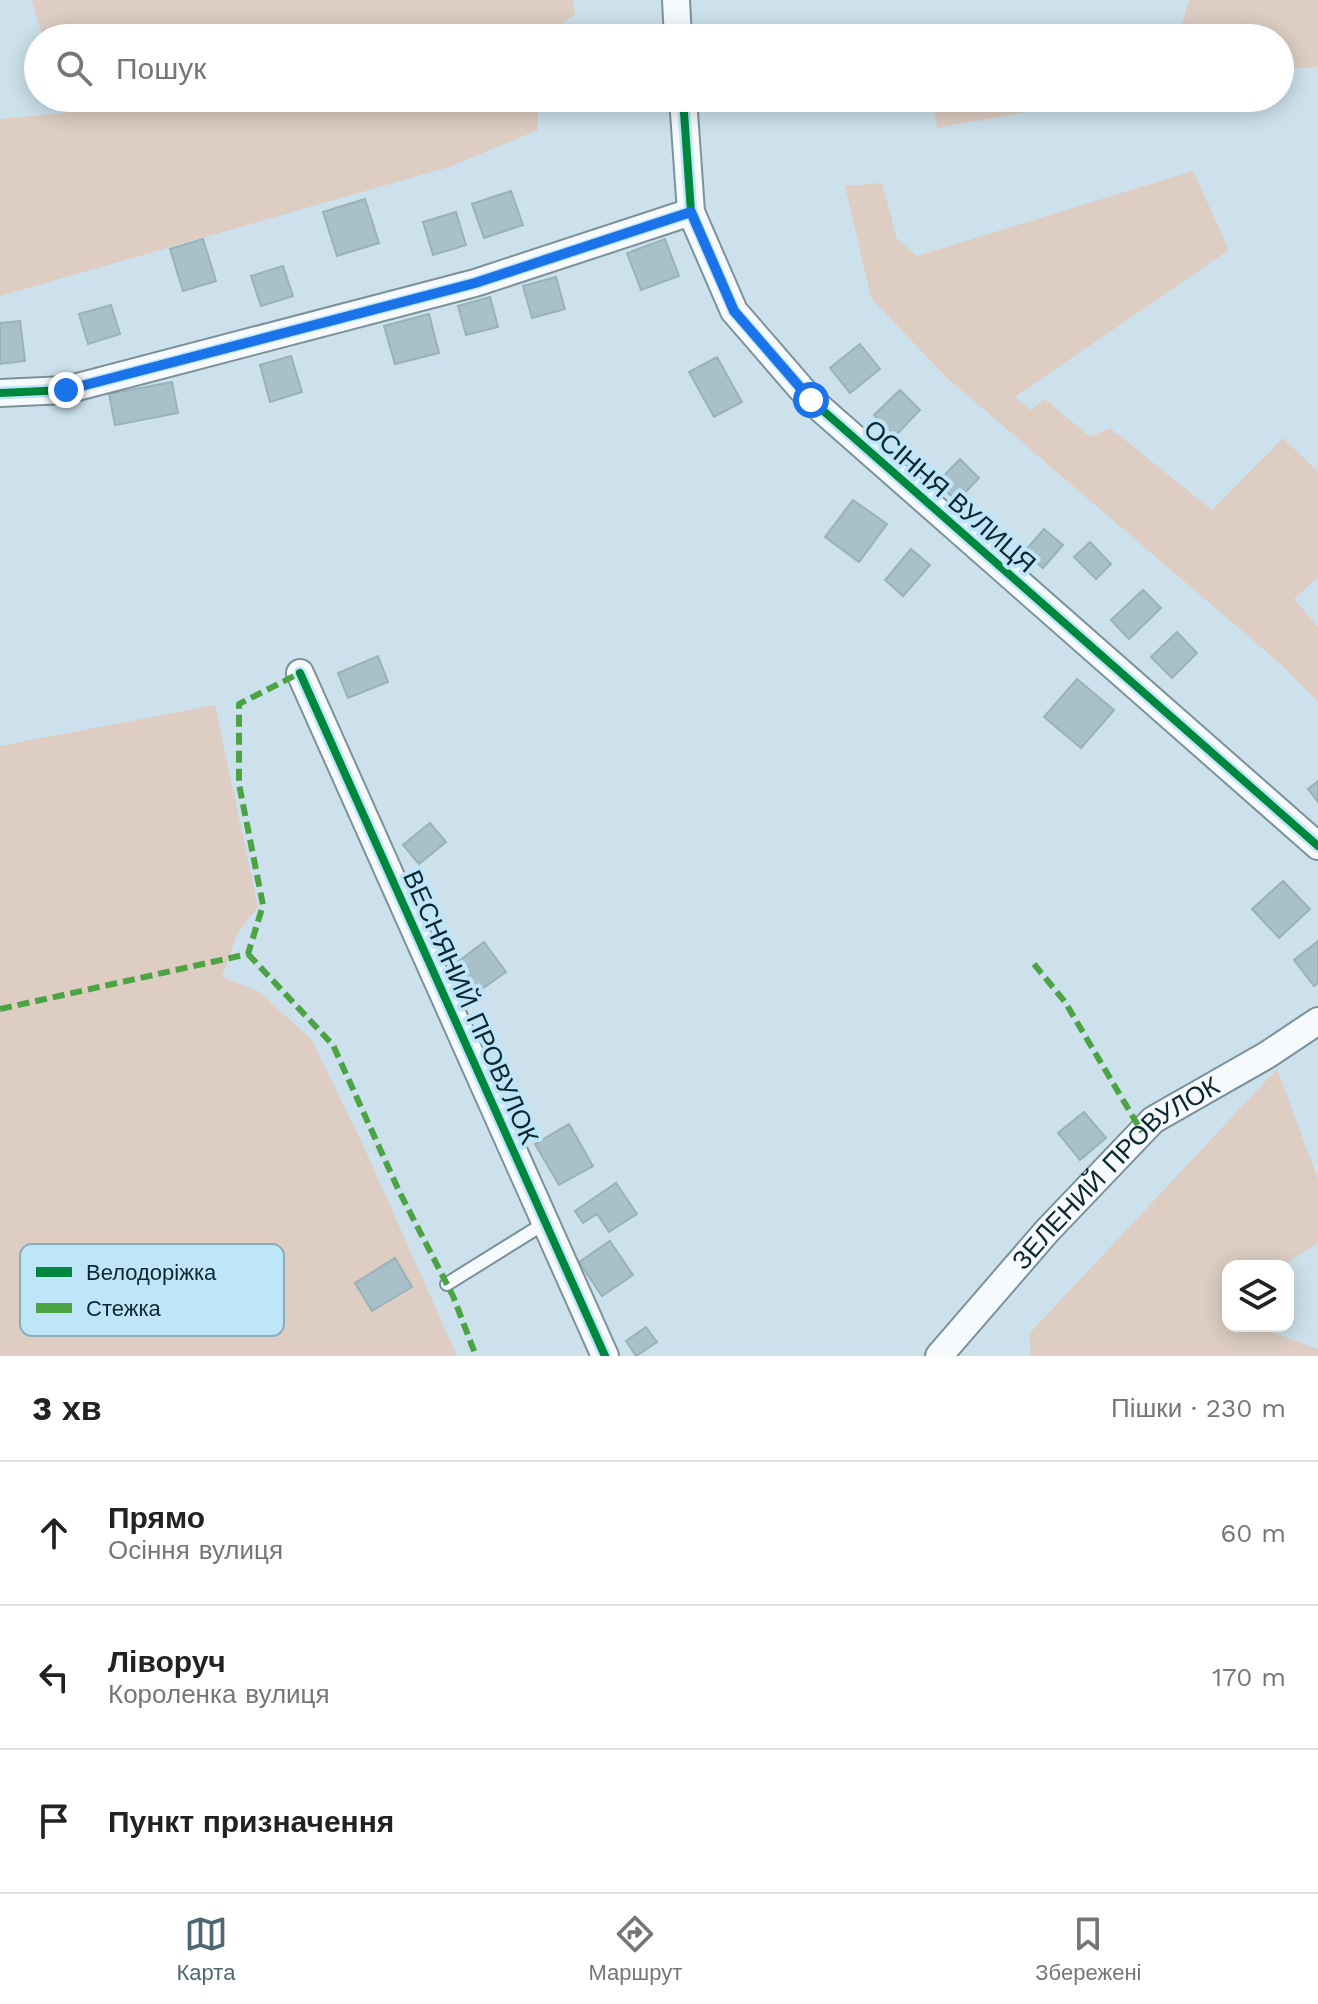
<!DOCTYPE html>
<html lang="uk">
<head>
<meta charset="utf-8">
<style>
	:root { --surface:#fff; --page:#f2f2f2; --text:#222; --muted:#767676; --line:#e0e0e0; --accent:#4e6873 }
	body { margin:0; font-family:"Work Sans",sans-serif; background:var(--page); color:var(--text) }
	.controls { position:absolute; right:24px; bottom:24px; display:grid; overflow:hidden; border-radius:16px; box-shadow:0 4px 20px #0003 }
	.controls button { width:72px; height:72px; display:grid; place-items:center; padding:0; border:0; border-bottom:2px solid var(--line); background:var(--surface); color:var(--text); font:40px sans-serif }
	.stop { position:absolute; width:24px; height:24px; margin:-18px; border:6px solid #1a73e8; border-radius:50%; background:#fff }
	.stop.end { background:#1a73e8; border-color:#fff; box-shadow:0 2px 8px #0008 }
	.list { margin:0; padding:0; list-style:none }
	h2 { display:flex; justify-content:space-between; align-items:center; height:104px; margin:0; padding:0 32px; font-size:34px }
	h2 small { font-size:26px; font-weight:400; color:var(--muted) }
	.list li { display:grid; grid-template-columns:52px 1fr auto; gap:24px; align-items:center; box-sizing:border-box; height:144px; padding:0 32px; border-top:2px solid var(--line) }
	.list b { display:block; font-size:30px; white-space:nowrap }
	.list p { margin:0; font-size:26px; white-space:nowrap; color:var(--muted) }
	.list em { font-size:26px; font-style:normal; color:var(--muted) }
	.icon { flex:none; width:44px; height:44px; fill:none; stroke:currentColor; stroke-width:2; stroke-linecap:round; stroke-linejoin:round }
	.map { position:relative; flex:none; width:1318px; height:1356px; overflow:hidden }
	.search { position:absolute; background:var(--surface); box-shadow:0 4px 20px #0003; left:24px; right:24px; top:24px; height:88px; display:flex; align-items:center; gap:20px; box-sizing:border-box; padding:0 28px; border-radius:44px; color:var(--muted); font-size:30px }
	.sheet { height:536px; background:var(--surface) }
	nav { display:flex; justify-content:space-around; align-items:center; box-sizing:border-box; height:112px; border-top:2px solid var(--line); background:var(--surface); font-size:22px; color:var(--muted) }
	nav a { display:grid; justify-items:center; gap:4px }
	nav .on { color:var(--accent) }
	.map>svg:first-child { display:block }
	.green { fill:#ddcdc3 }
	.building { fill:#a8c1c8; stroke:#99b2b8; stroke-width:2 }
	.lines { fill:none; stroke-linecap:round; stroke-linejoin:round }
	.service-casing { stroke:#7b929b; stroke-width:16 }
	.minor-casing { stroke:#7b929b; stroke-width:30 }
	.service { stroke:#f7fafc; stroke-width:12 }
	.minor { stroke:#f7fafc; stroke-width:26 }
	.quiet { stroke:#4ca344; stroke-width:6; stroke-dasharray:12 6; stroke-linecap:butt }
	.cycleway-casing { stroke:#bfe6f8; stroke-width:13 }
	.cycleway { stroke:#00873e; stroke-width:8 }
	.route { stroke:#1a73e8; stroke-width:10 }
	.labels { text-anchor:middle; stroke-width:8; stroke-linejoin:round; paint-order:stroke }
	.street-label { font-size:26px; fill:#0a2732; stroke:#bfe6f8 }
	.key { fill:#bfe6f8; stroke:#89adbd; stroke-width:2 }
	.key-label { font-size:22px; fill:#0a2732 }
</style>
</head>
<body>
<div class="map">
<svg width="1318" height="1356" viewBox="0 0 1318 1356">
	<rect width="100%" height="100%" fill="#cce1eb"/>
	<path class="green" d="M32,0H573L575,14L541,38H43Z
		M1189,0H1318V67L1280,69V38H1111L1182,24Z
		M60,98H538V130L449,167L0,296V119L64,113Z
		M933,98H1107L937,128Z
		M1193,171L1229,250L1015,397L1030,410L1045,399L1090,437L1110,428L1212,510L1283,438L1318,472V577L1294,599L1318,627V702L1283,666L946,377L871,298L845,186L882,183L897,239L917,256Z
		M215,705L258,907L237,934L222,977L258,991L311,1039L364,1147L457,1356H0V746Z
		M1277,1069L1318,1179V1243L1282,1266H1228V1326H1255L1318,1349V1356H1031L1029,1334Z"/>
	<path class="building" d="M511,191L523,225L484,238L472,204Z
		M365,199L379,243L337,256L323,212Z
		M456,212L466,245L433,255L423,222Z
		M203,239L216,281L183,291L170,249Z
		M665,239L679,276L641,290L627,253Z
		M283,266L293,296L261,306L251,276Z
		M556,277L565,309L532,318L523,286Z
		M490,297L498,327L466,335L458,306Z
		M111,305L120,334L88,344L79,314Z
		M429,314L439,353L395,364L384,326Z
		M20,321L25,361L0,364V323Z
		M860,344L880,369L850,393L830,368Z
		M291,356L302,392L270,402L260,365Z
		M717,357L742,402L714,417L689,372Z
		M172,382L178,413L115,425L109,394Z
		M900,390L920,410L895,436L874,415Z
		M960,459L979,478L957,501L937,483Z
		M853,500L887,524L859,562L825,537Z
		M1044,529L1063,545L1043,568L1024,552Z
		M1090,542L1111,564L1096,579L1074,557Z
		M911,549L930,565L903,596L885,580Z
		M1143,590L1161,608L1129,639L1111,620Z
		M1177,632L1197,653L1172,678L1151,657Z
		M378,656L388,682L348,698L338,673Z
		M1077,679L1114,710L1081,748L1044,717Z
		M1318,781V802L1308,789Z
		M430,823L446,842L419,864L403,845Z
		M1283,881L1310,909L1279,938L1252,909Z
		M1318,941V983L1314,986L1294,960Z
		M484,942L506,972L476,993L455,964Z
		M1084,1112L1106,1138L1080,1160L1058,1133Z
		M569,1124L593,1166L559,1185L535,1144Z
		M616,1183L637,1214L609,1232L597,1214L583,1223L575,1211Z
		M610,1241L633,1275L602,1296L579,1262Z
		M395,1258L412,1287L372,1311L355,1283Z
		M646,1327L657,1342L636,1356L626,1341Z"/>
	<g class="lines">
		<g class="service-casing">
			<path id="service" d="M447,1284L545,1223"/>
		</g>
		<g class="minor-casing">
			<g id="minor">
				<path d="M676,0L678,38"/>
				<path d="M683,98L691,212L734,311L811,400L1318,846"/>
				<path d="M0,393L66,390L475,283L691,212"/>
				<path d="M300,673L605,1356"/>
				<path id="s1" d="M939,1356L1047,1231L1153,1120L1267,1055L1318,1021"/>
			</g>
		</g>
		<use href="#service" class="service"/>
		<use href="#minor" class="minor"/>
		<path class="quiet" d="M248,954L333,1045L399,1191L453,1296L476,1356
			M1034,964L1065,1002L1142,1132
			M0,1009L248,954L263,905L239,784V704L300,673"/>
		<g class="cycleway-casing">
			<path id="cycleway" d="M683,98L691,212L734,311L811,400L1318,846
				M0,393L66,390L475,283L691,212
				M300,673L605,1356"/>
		</g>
		<use href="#cycleway" class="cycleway"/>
	</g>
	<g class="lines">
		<path class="route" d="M66,390L475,283L691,212L734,311L811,400"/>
	</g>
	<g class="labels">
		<g class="street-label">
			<text transform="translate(950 496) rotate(41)" y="9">ОСІННЯ ВУЛИЦЯ</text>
			<text transform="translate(471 1007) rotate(66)" y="9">ВЕСНЯНИЙ ПРОВУЛОК</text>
			<text dy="9" stroke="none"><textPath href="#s1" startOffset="256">ЗЕЛЕНИЙ ПРОВУЛОК</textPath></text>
		</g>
	</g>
	<rect x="20" y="1244" width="264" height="92" rx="12" class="key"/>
	<rect x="36" y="1267" width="36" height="10" fill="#00873e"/>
	<rect x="36" y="1303" width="36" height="10" fill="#4ca344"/>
	<g class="key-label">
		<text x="86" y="1280">Велодоріжка</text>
		<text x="86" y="1316">Стежка</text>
	</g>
</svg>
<div class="controls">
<button><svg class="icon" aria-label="layers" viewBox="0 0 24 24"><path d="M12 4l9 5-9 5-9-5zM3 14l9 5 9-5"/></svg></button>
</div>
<div class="stop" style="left:811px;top:400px"></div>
<div class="stop end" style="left:66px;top:390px"></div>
<div class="search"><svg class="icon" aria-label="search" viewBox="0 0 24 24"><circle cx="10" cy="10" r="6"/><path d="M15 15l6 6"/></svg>Пошук</div>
</div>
<section class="sheet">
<h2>3 хв<small>Пішки · 230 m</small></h2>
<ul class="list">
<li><svg class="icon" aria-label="ahead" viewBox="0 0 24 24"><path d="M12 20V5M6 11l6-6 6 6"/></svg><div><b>Прямо</b><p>Осіння вулиця</p></div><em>60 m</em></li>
<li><svg class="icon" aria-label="left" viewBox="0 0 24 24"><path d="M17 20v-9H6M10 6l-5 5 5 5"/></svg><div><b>Ліворуч</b><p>Короленка вулиця</p></div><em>170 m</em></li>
<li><svg class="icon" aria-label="arrive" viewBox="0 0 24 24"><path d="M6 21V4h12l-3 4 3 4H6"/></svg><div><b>Пункт призначення</b></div></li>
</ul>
</section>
<nav>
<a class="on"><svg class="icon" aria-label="map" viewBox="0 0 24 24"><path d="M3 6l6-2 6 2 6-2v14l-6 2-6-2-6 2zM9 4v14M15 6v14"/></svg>Карта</a>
<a><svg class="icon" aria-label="directions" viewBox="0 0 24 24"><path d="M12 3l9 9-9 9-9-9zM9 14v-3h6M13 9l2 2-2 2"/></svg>Маршрут</a>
<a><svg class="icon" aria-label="saved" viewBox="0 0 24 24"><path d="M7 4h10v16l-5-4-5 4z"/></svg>Збережені</a>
</nav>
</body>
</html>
